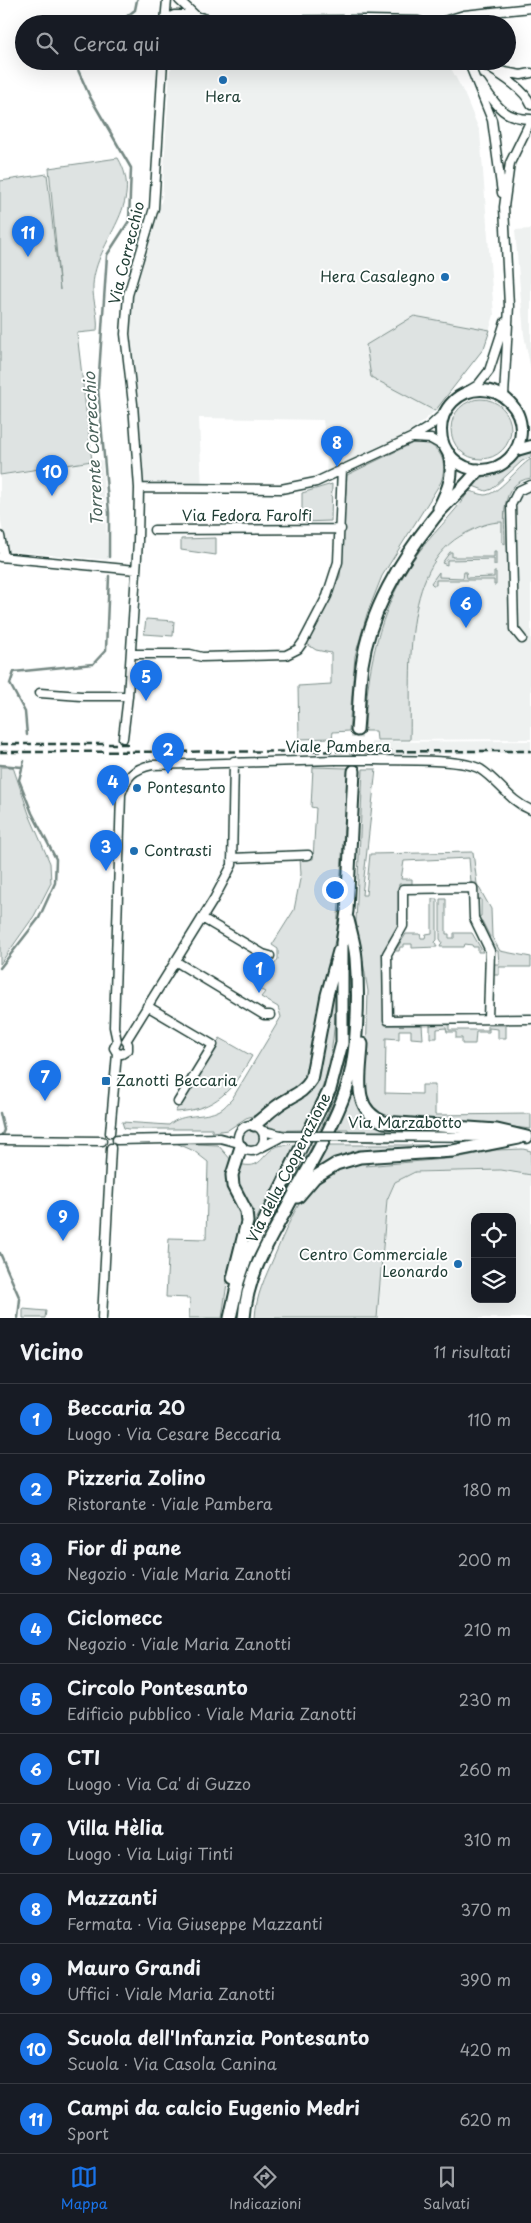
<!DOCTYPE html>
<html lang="it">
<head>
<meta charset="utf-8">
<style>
	:root { --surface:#171b24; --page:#242831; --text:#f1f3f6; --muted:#9ea1a6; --line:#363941; --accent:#1a73e8 }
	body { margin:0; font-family:"Playpen Sans",sans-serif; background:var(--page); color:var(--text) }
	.controls { position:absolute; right:15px; bottom:15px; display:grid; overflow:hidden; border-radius:10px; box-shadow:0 5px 20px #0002 }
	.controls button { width:45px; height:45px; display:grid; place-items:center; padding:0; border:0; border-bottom:1px solid var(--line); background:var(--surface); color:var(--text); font:25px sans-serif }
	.you { position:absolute; left:334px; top:889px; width:18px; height:18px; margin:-12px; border:4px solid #fff; border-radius:50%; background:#1a73e8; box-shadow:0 0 0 8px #1a73e833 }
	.badge { display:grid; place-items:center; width:32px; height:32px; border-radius:50%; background:var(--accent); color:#fff; font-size:16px; font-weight:700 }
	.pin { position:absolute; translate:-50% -41px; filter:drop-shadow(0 1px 2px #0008) }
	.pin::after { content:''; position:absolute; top:26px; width:18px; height:15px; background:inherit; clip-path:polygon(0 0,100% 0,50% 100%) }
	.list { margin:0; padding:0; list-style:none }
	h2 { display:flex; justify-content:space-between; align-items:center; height:65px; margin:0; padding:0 20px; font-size:21px }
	h2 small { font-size:16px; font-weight:400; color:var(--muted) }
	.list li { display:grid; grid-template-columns:32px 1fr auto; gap:15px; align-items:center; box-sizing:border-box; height:70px; padding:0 20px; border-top:1px solid var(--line) }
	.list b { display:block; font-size:19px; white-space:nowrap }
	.list p { margin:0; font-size:16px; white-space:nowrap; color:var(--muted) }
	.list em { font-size:16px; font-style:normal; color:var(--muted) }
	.icon { flex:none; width:28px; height:28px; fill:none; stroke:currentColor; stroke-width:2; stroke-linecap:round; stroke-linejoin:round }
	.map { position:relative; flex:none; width:531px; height:1318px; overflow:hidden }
	.search { position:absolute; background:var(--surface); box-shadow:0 5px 20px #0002; left:15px; right:15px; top:15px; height:55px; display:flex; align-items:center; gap:12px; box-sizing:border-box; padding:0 18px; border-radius:28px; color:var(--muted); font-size:19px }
	.sheet { height:835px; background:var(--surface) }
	nav { display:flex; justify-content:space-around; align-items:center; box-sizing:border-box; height:70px; border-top:1px solid var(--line); background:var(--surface); font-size:14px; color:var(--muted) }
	nav a { display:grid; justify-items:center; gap:2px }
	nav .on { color:var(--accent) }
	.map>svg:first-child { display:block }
	.built { fill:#eef1f0; fill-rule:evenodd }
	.green { fill:#dee3e2; stroke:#7e908b }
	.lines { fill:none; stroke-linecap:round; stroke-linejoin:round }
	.stream { stroke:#758883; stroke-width:2.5 }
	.highway-tunnel { stroke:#d2d8d6; stroke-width:11; stroke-dasharray:11 5.5; stroke-linecap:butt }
	.minor-casing { stroke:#1f3d34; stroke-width:11 }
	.major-casing { stroke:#1f3d34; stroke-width:14 }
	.highway-casing { stroke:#1f3d34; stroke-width:15 }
	.minor { stroke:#fff; stroke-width:8 }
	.major { stroke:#fff; stroke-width:10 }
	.highway { stroke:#fff; stroke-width:11 }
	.rail { stroke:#1f3d34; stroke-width:2.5; stroke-dasharray:8 4; stroke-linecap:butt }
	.minor-bridge-casing { stroke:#1f3d34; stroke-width:11; stroke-linecap:butt }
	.minor-bridge { stroke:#fff; stroke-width:8 }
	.poi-dot { fill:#1f6fb2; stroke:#fff; stroke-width:2 }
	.labels { text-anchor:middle; stroke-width:4; stroke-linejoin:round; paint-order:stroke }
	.poi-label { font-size:15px; fill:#1f3d34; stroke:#fff; text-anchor:start }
	.street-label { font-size:15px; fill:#1f3d34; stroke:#fff }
	.water-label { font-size:16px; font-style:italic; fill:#4a625b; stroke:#fff }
</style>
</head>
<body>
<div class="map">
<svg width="531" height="1318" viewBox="0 0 531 1318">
	<rect width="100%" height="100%" fill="#fff"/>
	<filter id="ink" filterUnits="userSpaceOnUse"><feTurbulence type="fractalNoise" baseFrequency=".02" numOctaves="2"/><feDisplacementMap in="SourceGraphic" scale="10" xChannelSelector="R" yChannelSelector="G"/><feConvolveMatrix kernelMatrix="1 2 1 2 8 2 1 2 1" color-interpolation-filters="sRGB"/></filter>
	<g filter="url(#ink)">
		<path class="built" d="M177,61H447L464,93L480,132L494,315L484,348L435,411L408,434L326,476L327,453L323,420L199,418L202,490L137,487L122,328L162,199L170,70Z
			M531,229V370L524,335L515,230Z
			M102,460L108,560L6,551L0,515V476Z
			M528,480H531V739L410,740L407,616L427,572L444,548L468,532L506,517L509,495L518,484Z
			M531,741V753L371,754V742Z
			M501,1171L531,1176V1318H378L388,1200L396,1182L415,1173ZM475,1217H512V1299H475Z"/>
		<path class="green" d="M118,158C146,205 96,239 93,285C92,300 99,315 97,331L77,333L92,461L0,475V181L47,174L60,290L49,168Z
			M414,316L490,330L484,348L435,411L371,377L366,345Z
			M451 429a30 30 0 1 1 60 0a30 30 0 1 1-60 0Z
			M425,442C443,450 447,464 441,482L382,576L367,614L355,656L349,731L333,732L332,738L299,739L298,686L331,684V653L316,650L307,644L340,576L347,475L413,443Z
			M531,450V457L522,461L492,489L486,491L473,486C481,473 496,476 508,467C517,461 520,453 531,450Z
			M531,459V478C498,483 505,520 505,544L502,542V522C488,522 478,527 466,533C399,566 412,677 410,740H377L376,731H365C366,671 379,611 413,560C430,535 453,516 469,491C474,492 479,494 484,495C499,495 517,467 531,459Z
			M332,484L331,521L302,522V493Z
			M216,538V555L181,550V539Z
			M494,551H496V565H494V559L447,560V565L442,563L450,552H452V557H494Z
			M439,572V577L463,578L464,572H466L467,578L494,577V572H496V585H494V580H436V585H433L431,583Z
			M146,619L174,621L173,636L144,634Z
			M0,767H13L29,814L50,863L51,883L34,916L0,964Z
			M313,767L348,768L337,931L305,1078L300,1086L272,1102L262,1113L246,1118L228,1130L212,1132V1129H128L124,1128L122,1122L169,1125C183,1112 203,1119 220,1110C224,1108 228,1103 232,1099L281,1017L278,1007L261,997L265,992L259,989L278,959V949L272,945L294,910L301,874L300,859H313L316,808L311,807Z
			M363,769H376L362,895H366L370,854L473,852L477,884L491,909L492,937L500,951L531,957V967H499V975H493V964H499L498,951L492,950L486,939L490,937L482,921L478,922L477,917L481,916V899L477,898L476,883H471L469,858L404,861L401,879H412V884H399V924L383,952L385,1025H422L423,1039L411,1038V1030H399V1039L386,1038L385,1093L422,1094V1085H435V1115L531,1114V1129L447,1120L381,1118L368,1105L365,1094L368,991L356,921Z
			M432,899H437V940L435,942L437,947L412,948V944H404V947H400L399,951H395L406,934H420L421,938H425L426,934L432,933Z
			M440,899H446V934H449V938H454V933H472L483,952H478V947H473L472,945L465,944L464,947H440L442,942L440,939Z
			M338,975C335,1009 335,1044 326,1076C321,1095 311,1112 302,1130C288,1130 277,1132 265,1124L280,1109L309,1092L315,1080Z
			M349,989H352C353,1020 350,1049 343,1080L241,1318H238C241,1280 258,1249 275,1216C297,1171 326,1127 340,1079C349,1049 350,1019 349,989Z
			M449,1024V1030H488V1025H506V1038H498V1029L489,1028V1032H476L475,1044H462V1038H456V1032H447L446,1028L437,1029V1038H430V1025Z
			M220,1038L252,1056C232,1090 217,1110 175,1112Z
			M356,1078C355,1103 357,1118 382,1128L461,1131H348V1129H336L350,1096Z
			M243 1138a8 8 0 1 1 16 0a8 8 0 1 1-16 0Z
			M480,1139L456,1145L454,1141L373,1142L346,1140Z
			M176,1143L218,1145L232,1161L226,1178L241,1211L242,1219L230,1262L222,1318H189L190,1298L166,1297L169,1238L206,1239L208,1162L194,1151Z
			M296,1144L249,1233L252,1213L250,1205L238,1186L237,1179L239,1164C263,1170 260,1155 276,1147C282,1144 290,1145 296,1144Z
			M329,1145H448L346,1155L337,1158L314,1172Z
			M523,1149L531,1151V1175L501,1170L415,1172L395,1182L387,1200L377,1318H255C256,1295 265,1278 274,1257C297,1204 309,1167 375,1160L365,1166L456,1158L496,1150Z
			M23,1309L46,1311L45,1318H23Z"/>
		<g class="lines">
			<path class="stream" d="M117,24L135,10L137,0
				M74,61L90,97L131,168L129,221L107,255L98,388L109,513V557
				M27,735L25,712L10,684L14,672L93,664L106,650L109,576
				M0,765L22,767
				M0,968L39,918L55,883L56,859L32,813L19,780L24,761
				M0,1113L4,1130L0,1139
				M0,1253L20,1299L18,1318"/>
			<path class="highway-tunnel" d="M354,771L357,730"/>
			<g class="minor-casing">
				<path id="minor" d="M179,0L196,16L215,21L366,20L418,21L427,24
					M165,20L174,15H194
					M165,22L167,0
					M434,24L464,15L531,8
					M468,61L492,120L502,193
					M478,61C494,71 525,88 531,105
					M494,70L521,75L531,73
					M481,83C496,105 503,119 531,119
					M504,396L509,306L504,207L510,163L531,120
					M458,397L478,385L489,371L505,322
					M413,438L431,439L445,447
					M139,488L281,489L316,482L411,438L429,427L444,413
					M154,530L341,529
					M0,536L4,557
					M0,557L136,570
					M522,639L514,629L511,505L518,491L531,485
					M131,654H190L202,657L286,655L298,649L303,642L327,596L338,562L342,469
					M40,693L81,696H128
					M123,738L128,696L138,541L139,488L133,404L125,334L128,295L154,208L163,61
					M375,760C399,761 461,758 480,769C499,781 509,801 531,810
					M232,858L308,855
					M202,918L263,954L270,956
					M175,961L264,1015H270
					M147,1006L213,1045L178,1102
					M488,1019L490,951L474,918L473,888L403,889V926L387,954L388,1020L531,1019
					M126,1041L214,899L232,865L234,761
					M117,1053L122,1054L128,1050V1044L126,1041
					M238 1138a13 13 0 1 1 26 0a13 13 0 1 1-26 0Z
					M263,1131L285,1136
					M110,1133L117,1053L114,1048L117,1041L114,1027L121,794C127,776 133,769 152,765L335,760
					M343,1136L506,1137
					M0,1140L102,1141
					M117,1140L220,1138L239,1143
					M260,1148L283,1136
					M102,1318L111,1148"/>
			</g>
			<g class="major-casing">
				<path id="major" d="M441 430a40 40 0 1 1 80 0a40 40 0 1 1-80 0Z
					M517,450L531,446"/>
			</g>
			<g class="highway-casing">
				<path id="highway" d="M439,508C448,490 455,475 449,454
					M357,730C359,709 359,686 362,665C370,610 400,561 434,518C447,501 466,488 478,470
					M362,1044C361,1074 350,1109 384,1122L497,1130L527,1137
					M254,1125C262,1119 268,1113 276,1107C289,1096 302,1095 311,1080L327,995L339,951
					M298,1197L315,1177L336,1164L360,1157L453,1151L519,1138
					M233,1278L247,1222L246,1211L233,1186L232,1175L241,1147
					M230,1318L238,1282L247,1256L330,1089L342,1043V943L347,911L354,771
					M244,1318C247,1276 268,1242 288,1206C308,1168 332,1130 346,1090C358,1055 359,995 356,958C355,945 351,933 348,920"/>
			</g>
			<use href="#minor" class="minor"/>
			<use href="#major" class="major"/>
			<use href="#highway" class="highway"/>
			<path class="rail" d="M0,744H130
				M0,752L531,751"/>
			<g class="minor-bridge-casing">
				<path id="minor-bridge" d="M335,760H375
					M287,1136H343"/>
			</g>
			<use href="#minor-bridge" class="minor-bridge"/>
		</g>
	</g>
	<g class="poi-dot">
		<circle cx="223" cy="80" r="5"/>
		<circle cx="445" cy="277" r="5"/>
		<circle cx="137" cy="788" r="5"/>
		<circle cx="134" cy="851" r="5"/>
		<rect x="101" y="1076" width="10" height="10" rx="2.5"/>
		<circle cx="458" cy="1264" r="5"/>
	</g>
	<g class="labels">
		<g class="poi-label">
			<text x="223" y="102" text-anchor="middle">Hera</text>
			<text x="435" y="282" text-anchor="end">Hera Casalegno</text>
			<text x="147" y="793">Pontesanto</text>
			<text x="144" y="856">Contrasti</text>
			<text x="116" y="1086">Zanotti Beccaria</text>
			<text x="448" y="1260" text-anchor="end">Centro Commerciale<tspan x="448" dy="17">Leonardo</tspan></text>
		</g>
		<g class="street-label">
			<text transform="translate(127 253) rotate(-76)" y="5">Via Correcchio</text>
			<text x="247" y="521">Via Fedora Farolfi</text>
			<text x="338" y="752">Viale Pambera</text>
			<text x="405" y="1128">Via Marzabotto</text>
			<text transform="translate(289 1168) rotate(-63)" y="5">Via della Cooperazione</text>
		</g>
		<g class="water-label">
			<text transform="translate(93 449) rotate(-93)" y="6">Torrente Correcchio</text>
		</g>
	</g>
</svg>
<div class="controls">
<button><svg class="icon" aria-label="locate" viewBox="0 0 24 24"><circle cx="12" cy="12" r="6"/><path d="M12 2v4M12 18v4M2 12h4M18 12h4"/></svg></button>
<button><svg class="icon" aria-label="layers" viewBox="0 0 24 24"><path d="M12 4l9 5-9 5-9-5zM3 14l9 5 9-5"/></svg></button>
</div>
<div class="you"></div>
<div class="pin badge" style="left:259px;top:993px">1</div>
<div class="pin badge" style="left:168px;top:774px">2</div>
<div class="pin badge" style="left:106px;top:871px">3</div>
<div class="pin badge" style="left:113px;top:806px">4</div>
<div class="pin badge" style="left:146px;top:701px">5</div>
<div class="pin badge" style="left:466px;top:628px">6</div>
<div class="pin badge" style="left:45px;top:1101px">7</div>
<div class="pin badge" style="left:337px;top:467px">8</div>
<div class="pin badge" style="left:63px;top:1241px">9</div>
<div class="pin badge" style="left:52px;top:496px">10</div>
<div class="pin badge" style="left:28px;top:257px">11</div>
<div class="search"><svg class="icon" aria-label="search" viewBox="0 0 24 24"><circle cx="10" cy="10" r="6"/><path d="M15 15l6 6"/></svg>Cerca qui</div>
</div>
<section class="sheet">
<h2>Vicino<small>11 risultati</small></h2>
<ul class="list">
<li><span class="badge">1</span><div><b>Beccaria 20</b><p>Luogo · Via Cesare Beccaria</p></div><em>110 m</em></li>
<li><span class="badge">2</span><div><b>Pizzeria Zolino</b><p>Ristorante · Viale Pambera</p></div><em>180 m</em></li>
<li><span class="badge">3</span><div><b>Fior di pane</b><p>Negozio · Viale Maria Zanotti</p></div><em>200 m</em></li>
<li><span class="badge">4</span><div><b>Ciclomecc</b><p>Negozio · Viale Maria Zanotti</p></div><em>210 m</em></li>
<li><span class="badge">5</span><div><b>Circolo Pontesanto</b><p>Edificio pubblico · Viale Maria Zanotti</p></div><em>230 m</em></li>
<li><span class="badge">6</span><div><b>CTI</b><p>Luogo · Via Ca' di Guzzo</p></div><em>260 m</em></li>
<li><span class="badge">7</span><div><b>Villa Hèlia</b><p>Luogo · Via Luigi Tinti</p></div><em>310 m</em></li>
<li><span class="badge">8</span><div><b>Mazzanti</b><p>Fermata · Via Giuseppe Mazzanti</p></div><em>370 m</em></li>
<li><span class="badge">9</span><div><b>Mauro Grandi</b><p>Uffici · Viale Maria Zanotti</p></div><em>390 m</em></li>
<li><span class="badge">10</span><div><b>Scuola dell'Infanzia Pontesanto</b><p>Scuola · Via Casola Canina</p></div><em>420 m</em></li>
<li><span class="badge">11</span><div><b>Campi da calcio Eugenio Medri</b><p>Sport</p></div><em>620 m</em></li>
</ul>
</section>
<nav>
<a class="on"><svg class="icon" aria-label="map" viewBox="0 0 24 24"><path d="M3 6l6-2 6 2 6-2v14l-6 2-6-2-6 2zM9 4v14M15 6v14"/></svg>Mappa</a>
<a><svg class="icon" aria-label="directions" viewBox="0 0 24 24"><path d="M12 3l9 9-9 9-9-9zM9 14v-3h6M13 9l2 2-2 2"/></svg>Indicazioni</a>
<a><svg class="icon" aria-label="saved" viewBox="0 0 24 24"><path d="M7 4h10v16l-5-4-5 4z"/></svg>Salvati</a>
</nav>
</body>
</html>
